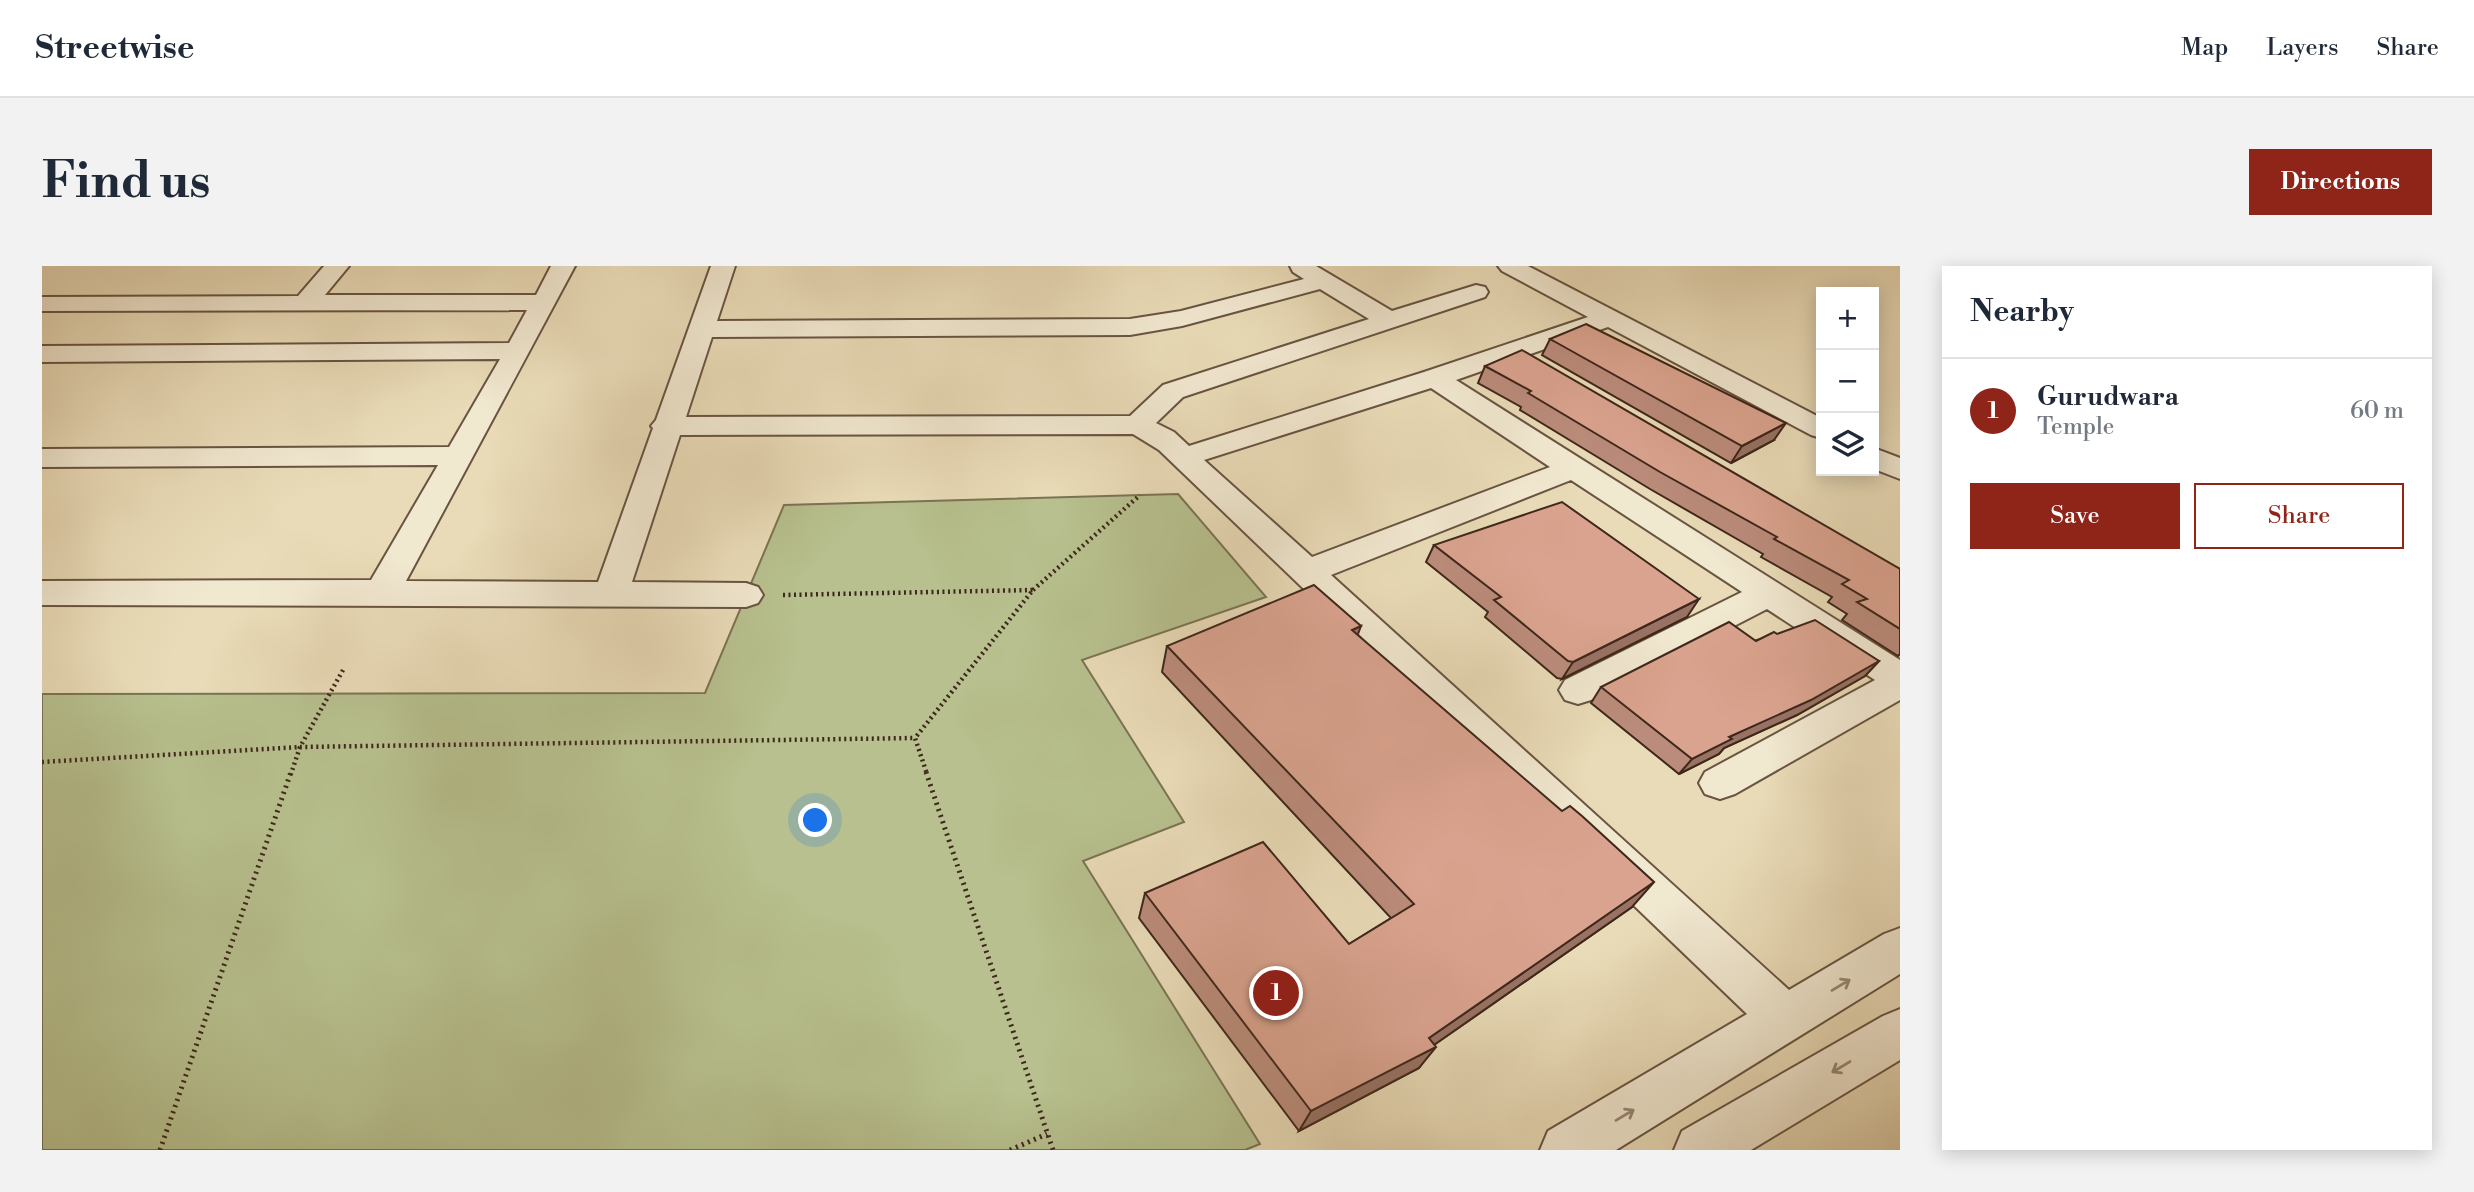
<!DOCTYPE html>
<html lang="en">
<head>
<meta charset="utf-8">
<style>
	:root { --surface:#fff; --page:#f2f2f3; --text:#1f2937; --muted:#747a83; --line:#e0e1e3; --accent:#8f2418 }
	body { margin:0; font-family:"Libre Bodoni",serif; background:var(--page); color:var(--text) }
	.controls { position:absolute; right:21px; top:21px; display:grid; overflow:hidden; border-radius:0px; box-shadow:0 4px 18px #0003 }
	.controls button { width:63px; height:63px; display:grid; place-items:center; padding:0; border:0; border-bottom:2px solid var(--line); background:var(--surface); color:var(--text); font:35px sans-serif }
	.you { position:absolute; left:774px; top:555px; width:24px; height:24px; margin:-18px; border:5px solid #fff; border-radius:50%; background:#1a73e8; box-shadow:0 0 0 10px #1a73e833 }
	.badge { display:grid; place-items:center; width:46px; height:46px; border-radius:50%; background:var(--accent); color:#fff; font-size:23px; font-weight:700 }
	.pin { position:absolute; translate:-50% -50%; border:4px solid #fff; box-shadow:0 2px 7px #0006 }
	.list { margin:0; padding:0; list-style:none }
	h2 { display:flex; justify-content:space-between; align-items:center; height:91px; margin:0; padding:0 28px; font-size:30px }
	h2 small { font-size:23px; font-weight:400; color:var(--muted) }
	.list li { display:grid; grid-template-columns:46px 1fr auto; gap:21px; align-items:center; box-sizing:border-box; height:105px; padding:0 28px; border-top:2px solid var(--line) }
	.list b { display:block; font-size:26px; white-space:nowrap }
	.list p { margin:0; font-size:23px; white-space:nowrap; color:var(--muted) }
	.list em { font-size:23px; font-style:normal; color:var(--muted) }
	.actions { display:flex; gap:14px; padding:21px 28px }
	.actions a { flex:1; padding:16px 0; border:2px solid var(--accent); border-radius:0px; text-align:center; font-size:24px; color:var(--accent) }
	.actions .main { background:var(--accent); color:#fff }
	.icon { flex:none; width:38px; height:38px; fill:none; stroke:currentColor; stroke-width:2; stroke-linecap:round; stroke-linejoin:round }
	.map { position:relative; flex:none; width:1858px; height:884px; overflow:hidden; border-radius:0px }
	header { display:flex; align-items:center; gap:42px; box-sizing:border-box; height:98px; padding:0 35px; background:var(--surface); border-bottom:2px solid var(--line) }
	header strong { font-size:33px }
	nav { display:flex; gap:38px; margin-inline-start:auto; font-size:24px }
	.intro { display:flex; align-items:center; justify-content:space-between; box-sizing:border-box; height:168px; padding:0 42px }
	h1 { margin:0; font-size:49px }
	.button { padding:18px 32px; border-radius:0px; background:var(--accent); color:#fff; font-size:24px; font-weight:700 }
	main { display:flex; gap:42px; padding:0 42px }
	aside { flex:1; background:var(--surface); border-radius:0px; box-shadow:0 4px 18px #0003 }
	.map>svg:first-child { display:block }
	.green { fill:#b7c08e; stroke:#7a7454; stroke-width:2 }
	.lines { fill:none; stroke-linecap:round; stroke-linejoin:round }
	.minor-casing { stroke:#695442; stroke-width:4 }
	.path-far1 { stroke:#3e271b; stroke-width:4.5; stroke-dasharray:2 3.5; stroke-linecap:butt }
	.path { stroke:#3e271b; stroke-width:5; stroke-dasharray:2 4.5; stroke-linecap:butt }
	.minor { fill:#f1e8d0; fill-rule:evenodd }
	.wall { fill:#bb8c7b; stroke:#3e271b; stroke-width:2 }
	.shaded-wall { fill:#997264; stroke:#3e271b; stroke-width:2 }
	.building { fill:#daa38f; stroke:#3e271b; stroke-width:2 }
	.oneway { stroke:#988876 }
</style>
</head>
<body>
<header>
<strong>Streetwise</strong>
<nav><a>Map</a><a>Layers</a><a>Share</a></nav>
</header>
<div class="intro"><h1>Find us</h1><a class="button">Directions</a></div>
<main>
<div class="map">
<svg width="1858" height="884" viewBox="0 0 1858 884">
	<rect width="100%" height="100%" fill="#e9dbb7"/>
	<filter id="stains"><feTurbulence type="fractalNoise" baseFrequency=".00286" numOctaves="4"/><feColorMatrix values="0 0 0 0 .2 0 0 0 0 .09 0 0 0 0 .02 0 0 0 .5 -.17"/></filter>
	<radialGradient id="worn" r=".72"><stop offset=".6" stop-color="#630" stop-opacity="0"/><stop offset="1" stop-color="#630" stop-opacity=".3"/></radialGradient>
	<path class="green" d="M1136,228L1224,331L1040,394L1142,556L1041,595L1218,878L1203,884H0V428L663,427L742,239Z"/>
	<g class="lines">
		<g class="minor-casing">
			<path id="minor" d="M282,0H307L283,29H494L509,0H533L364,315L556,316L611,162L609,160L614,154L669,0H693L675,55L1088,53L1139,45L1262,13L1251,6L1248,0H1274L1350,45L1434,19L1443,21L1446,26L1443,31L1141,131L1114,157L1132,166L1147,180L1382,106L1546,51L1460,5L1456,0H1486L1779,152V172L1769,169L1566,61L1414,114L1858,394V434L1693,528L1678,533L1663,528L1657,517L1663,506L1833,414L1725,343L1549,434L1536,438L1523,434L1517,424L1523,414L1700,326L1529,214L1289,309L1747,724L1842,668L1858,662V708L1574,884H1498L1506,865L1705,748L1117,184L1091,168L638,169L590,316L704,317L716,321L721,329L716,337L704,341L0,339V315L329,314L396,199L0,201V183L407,181L458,93L0,96V80L467,77L485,44L0,45V31L256,30ZM1278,23L1327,53L1121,119L1088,150L644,151L670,71L1088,69L1140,60ZM1389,122L1508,201L1270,291L1162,194Z
				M1832,182L1858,192V213L1832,203Z
				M1858,743V794L1709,884H1632L1640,865L1841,750Z"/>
		</g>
		<path class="path-far1" d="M991,324L1098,229
			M741,329L991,324L873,472L885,508
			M301,404L258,481L873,472
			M0,496L258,481L249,508"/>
		<path class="path" d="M884,506L1011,884
			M118,884L249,506
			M968,884L1005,868"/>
		<use href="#minor" class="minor"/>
	</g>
	<path class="wall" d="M1508,73L1732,174L1689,197L1500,89Z
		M1443,100L1858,303V388L1856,390L1800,354L1805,348L1786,336L1790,331L1719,291L1721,288L1608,223L1478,144L1479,141L1436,117Z
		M1392,279L1645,351L1520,413L1515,412L1443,351L1446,346L1384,296Z
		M1735,368L1837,395L1823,410L1755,449L1682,482L1677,488L1637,508L1549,437L1559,421Z
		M1316,369L1590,641L1392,779L1377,802L1257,865L1097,652L1103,627L1307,678L1349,652L1120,406L1125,380Z"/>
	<path class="shaded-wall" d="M1744,157L1732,174L1689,197L1700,180Z
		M1657,333L1645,351L1520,413L1531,396Z
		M1319,360L1309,387L1310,364Z
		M1837,395L1823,410L1755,449L1682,482L1677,488L1637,508L1650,493L1687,471Z
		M1612,616L1590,641L1376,790L1394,781L1377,802L1257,865L1269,845L1387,772Z"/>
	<path class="building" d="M1544,58L1744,157L1700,180L1508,73Z
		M1480,84L1858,303V363L1815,336L1825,333L1800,318L1807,314L1732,273L1735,271L1618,206L1486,127L1489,125L1443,100Z
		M1520,236L1657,333L1531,396L1526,395L1452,334L1459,331L1392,279Z
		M1272,319L1319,360L1310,364L1520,545L1528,540L1540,550L1612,616L1387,772L1394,781L1269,845L1103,627L1221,576L1307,678L1372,638L1125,380Z
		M1773,354L1837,395L1769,434L1687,471L1690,473L1650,493L1559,421L1687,356L1714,375L1732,366L1735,368Z"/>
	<defs><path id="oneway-shaft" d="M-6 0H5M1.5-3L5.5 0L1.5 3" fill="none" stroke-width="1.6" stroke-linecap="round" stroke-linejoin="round" transform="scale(1.75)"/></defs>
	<g class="oneway">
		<use href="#oneway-shaft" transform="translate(1799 719) rotate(-31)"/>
		<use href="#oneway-shaft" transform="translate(1799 801) rotate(149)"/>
		<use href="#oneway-shaft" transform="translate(1583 849) rotate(-31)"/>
	</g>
	<rect width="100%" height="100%" filter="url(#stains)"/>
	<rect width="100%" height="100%" fill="url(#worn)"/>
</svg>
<div class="controls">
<button>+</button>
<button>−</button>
<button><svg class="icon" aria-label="layers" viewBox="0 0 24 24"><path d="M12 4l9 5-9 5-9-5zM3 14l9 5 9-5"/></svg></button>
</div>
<div class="you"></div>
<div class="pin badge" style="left:1234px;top:727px">1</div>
</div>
<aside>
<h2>Nearby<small></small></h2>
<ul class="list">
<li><span class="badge">1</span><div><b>Gurudwara</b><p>Temple</p></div><em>60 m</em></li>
</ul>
<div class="actions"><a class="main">Save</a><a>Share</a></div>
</aside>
</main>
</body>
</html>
